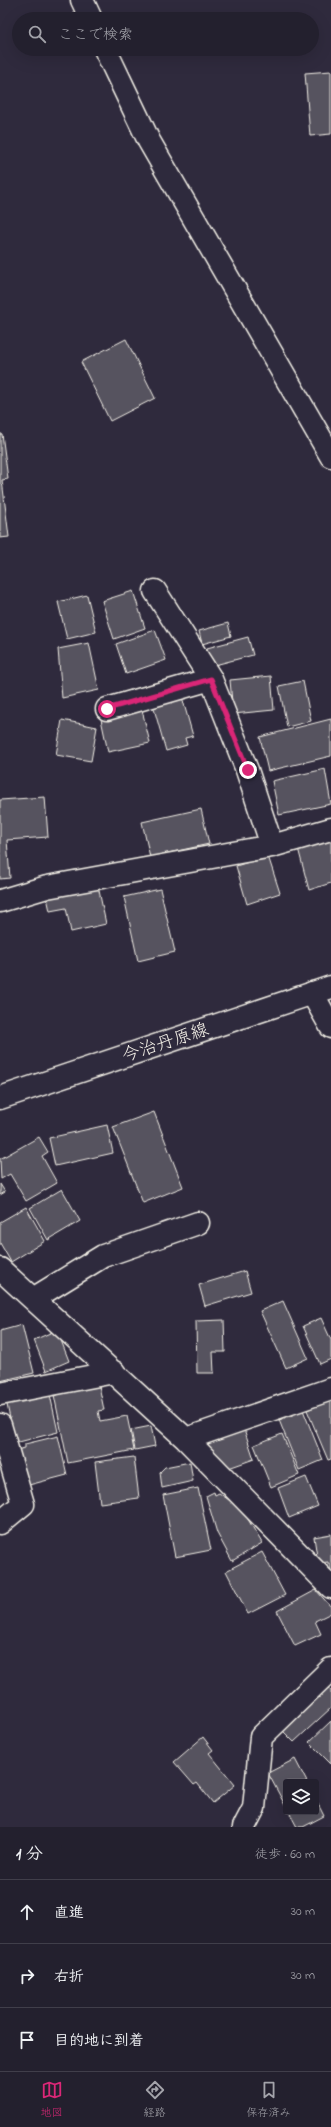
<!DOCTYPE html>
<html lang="ja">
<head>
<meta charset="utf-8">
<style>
	:root { --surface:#23202e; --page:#2b2836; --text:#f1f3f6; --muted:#a3a3aa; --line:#403e4a; --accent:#db2777 }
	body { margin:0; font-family:"Indie Flower","Klee One",sans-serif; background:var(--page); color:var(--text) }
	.controls { position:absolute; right:12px; bottom:12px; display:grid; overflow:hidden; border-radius:4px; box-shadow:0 4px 16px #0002 }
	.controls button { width:36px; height:36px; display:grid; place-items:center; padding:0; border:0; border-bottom:1px solid var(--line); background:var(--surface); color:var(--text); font:20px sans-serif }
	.stop { position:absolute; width:12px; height:12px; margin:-9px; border:3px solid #db2777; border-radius:50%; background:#fff }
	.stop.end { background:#db2777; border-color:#fff; box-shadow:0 1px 4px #0008 }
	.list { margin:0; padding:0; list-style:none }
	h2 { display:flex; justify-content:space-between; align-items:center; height:52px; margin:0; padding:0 16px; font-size:17px }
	h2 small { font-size:13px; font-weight:400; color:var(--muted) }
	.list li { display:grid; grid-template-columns:26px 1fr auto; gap:12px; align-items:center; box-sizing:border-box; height:64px; padding:0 16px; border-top:1px solid var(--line) }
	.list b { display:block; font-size:15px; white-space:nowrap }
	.list em { font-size:13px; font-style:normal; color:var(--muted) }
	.icon { flex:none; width:22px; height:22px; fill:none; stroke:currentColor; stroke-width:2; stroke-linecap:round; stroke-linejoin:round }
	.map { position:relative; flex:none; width:331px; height:1827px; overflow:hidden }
	.search { position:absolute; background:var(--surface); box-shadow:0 4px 16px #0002; left:12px; right:12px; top:12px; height:44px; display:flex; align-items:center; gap:10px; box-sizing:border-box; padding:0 14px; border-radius:22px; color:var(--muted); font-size:15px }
	.sheet { height:244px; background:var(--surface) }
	nav { display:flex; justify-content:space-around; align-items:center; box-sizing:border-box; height:56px; border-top:1px solid var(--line); background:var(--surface); font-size:11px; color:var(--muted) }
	nav a { display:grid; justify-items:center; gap:2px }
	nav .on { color:var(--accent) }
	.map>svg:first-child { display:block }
	.building { fill:#56525f; stroke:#f4f1e8 }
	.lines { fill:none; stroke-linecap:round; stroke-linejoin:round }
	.minor-casing { stroke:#f4f1e8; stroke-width:25 }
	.major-casing { stroke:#f4f1e8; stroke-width:25 }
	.minor { stroke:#2f2a3d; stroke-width:22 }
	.major { stroke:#2f2a3d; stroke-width:22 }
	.route { stroke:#db2777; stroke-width:5 }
	.labels { text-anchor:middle; stroke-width:3.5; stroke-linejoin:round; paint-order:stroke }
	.street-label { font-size:18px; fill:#f4f1e8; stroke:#2f2a3d }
</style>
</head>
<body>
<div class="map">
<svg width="331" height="1827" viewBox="0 0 331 1827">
	<rect width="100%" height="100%" fill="#2f2a3d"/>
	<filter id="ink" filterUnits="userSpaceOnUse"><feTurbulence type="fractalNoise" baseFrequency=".025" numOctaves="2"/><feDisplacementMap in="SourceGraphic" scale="8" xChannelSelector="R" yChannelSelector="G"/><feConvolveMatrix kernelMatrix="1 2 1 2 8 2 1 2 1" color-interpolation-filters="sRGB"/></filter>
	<g filter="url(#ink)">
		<path class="building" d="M331,71V134L310,136L305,73Z
			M126,339L155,398L110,421L81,362Z
			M0,434H2L8,479L2,480L9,537L0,538Z
			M133,591L145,628L114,639L102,601Z
			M87,595L96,632L67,639L58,602Z
			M228,623L231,636L202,644L199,631Z
			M155,630L166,660L126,674L116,644Z
			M248,637L253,655L211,666L207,648Z
			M89,643L99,690L62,698L58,649Z
			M271,676L274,710L233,714L230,680Z
			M303,681L311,721L287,727L279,686Z
			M182,697L193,736L185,738L187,745L166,751L153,705Z
			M142,710L150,743L108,752L101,719Z
			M331,719V756L268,771L260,737Z
			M62,720L97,727L91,761L56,755Z
			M325,769L331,804L279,815L272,781Z
			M45,797L48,837L7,840L10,878L0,879V800Z
			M201,809L209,844L150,857L142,822Z
			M331,838V883L309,890L298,848Z
			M268,856L280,893L247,904L236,866Z
			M97,881L106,924L71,932L66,908L50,911L46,893Z
			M160,889L175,952L138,961L124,897Z
			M154,1112L183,1187L143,1203L113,1127Z
			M107,1125L113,1153L55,1166L49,1138Z
			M39,1137L48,1152L42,1156L57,1183L26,1201L10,1174L1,1179L0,1159Z
			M0,1184L5,1192L0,1195Z
			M62,1189L80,1221L48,1240L30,1208Z
			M26,1207L45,1241L11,1262L0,1243V1222Z
			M245,1271L251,1292L205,1306L199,1285Z
			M283,1301L308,1358L286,1368L260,1311Z
			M321,1318L331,1340V1359L320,1364L303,1326Z
			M224,1320L225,1352H213L214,1373H197L196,1321Z
			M22,1325L34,1373L0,1381V1331Z
			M57,1330L69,1361L46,1371L34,1340Z
			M98,1381L104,1410L98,1411L100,1421L127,1416L134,1450L68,1463L53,1390Z
			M49,1390L58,1432L11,1444L6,1425L11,1423L6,1400Z
			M331,1400V1459L328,1460L307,1410Z
			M303,1410L323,1460L299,1470L279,1420Z
			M151,1426L155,1446L135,1450L131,1430Z
			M243,1426L254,1459L223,1470L217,1455L211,1457L205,1439Z
			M282,1434L299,1475L271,1487L254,1445Z
			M58,1436L67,1475L25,1486L16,1450L25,1448V1444Z
			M134,1457L139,1498L100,1503L95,1462Z
			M190,1462L193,1481L162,1488L160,1472L165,1467Z
			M306,1477L318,1506L289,1518L278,1488Z
			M198,1488L211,1550L175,1557L163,1495Z
			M214,1492L215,1495L219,1493L242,1509L262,1543L232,1561L217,1533L206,1496Z
			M331,1534V1572L329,1573L328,1562L318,1563L314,1537Z
			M262,1552L285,1595L248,1614L226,1571Z
			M316,1590L331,1607V1613L315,1621L321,1634L295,1646L277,1611Z
			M324,1683L331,1691V1708L294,1742L277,1725Z
			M331,1721V1764L309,1742Z
			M203,1737L213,1750L209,1753L235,1785L213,1803L197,1783L194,1785L174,1762Z
			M295,1759L307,1782H286V1807L268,1773Z
			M316,1800L324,1816L303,1827H297L289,1812H316Z"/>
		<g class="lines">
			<g class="minor-casing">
				<path id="minor" d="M82,0L91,19
					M105,49L149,141L331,456
					M155,591L211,679L247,770L272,846
					M107,709L211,679
					M0,901L47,887L272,846L331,829
					M312,993L331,1027
					M0,1269L186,1439L331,1587
					M33,1299L103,1256L198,1223
					M0,1394L114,1372
					M0,1425L23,1504L0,1523
					M186,1439L331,1389
					M244,1827L254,1808L261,1737L331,1669"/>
			</g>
			<g class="major-casing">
				<path id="major" d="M0,1098L331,987"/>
			</g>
			<use href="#minor" class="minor"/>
			<use href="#major" class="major"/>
		</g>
	</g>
	<g class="lines" filter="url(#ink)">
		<path class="route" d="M107,709L211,679L248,770"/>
	</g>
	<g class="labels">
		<g class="street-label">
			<text transform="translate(165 1042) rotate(-18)" y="6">今治丹原線</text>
		</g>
	</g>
</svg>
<div class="controls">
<button><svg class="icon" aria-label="layers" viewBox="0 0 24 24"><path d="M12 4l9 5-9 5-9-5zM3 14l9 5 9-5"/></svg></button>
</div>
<div class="stop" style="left:107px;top:709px"></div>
<div class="stop end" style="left:248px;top:770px"></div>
<div class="search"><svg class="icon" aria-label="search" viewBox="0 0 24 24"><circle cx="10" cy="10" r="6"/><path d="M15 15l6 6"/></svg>ここで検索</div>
</div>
<section class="sheet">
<h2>1 分<small>徒歩 · 60 m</small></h2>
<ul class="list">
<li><svg class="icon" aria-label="ahead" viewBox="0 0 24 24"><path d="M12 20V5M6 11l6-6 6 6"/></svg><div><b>直進</b></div><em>30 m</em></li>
<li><svg class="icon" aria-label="right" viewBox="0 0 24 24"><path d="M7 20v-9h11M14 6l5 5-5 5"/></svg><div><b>右折</b></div><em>30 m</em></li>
<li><svg class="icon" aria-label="arrive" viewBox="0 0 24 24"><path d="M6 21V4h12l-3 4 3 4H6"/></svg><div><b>目的地に到着</b></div></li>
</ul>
</section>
<nav>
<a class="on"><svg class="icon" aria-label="map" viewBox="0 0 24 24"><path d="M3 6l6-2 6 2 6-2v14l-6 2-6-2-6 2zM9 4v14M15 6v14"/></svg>地図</a>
<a><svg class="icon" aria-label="directions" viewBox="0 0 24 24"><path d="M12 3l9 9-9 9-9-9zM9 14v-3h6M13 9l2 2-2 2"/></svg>経路</a>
<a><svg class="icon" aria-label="saved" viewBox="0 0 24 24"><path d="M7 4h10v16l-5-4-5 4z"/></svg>保存済み</a>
</nav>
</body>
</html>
